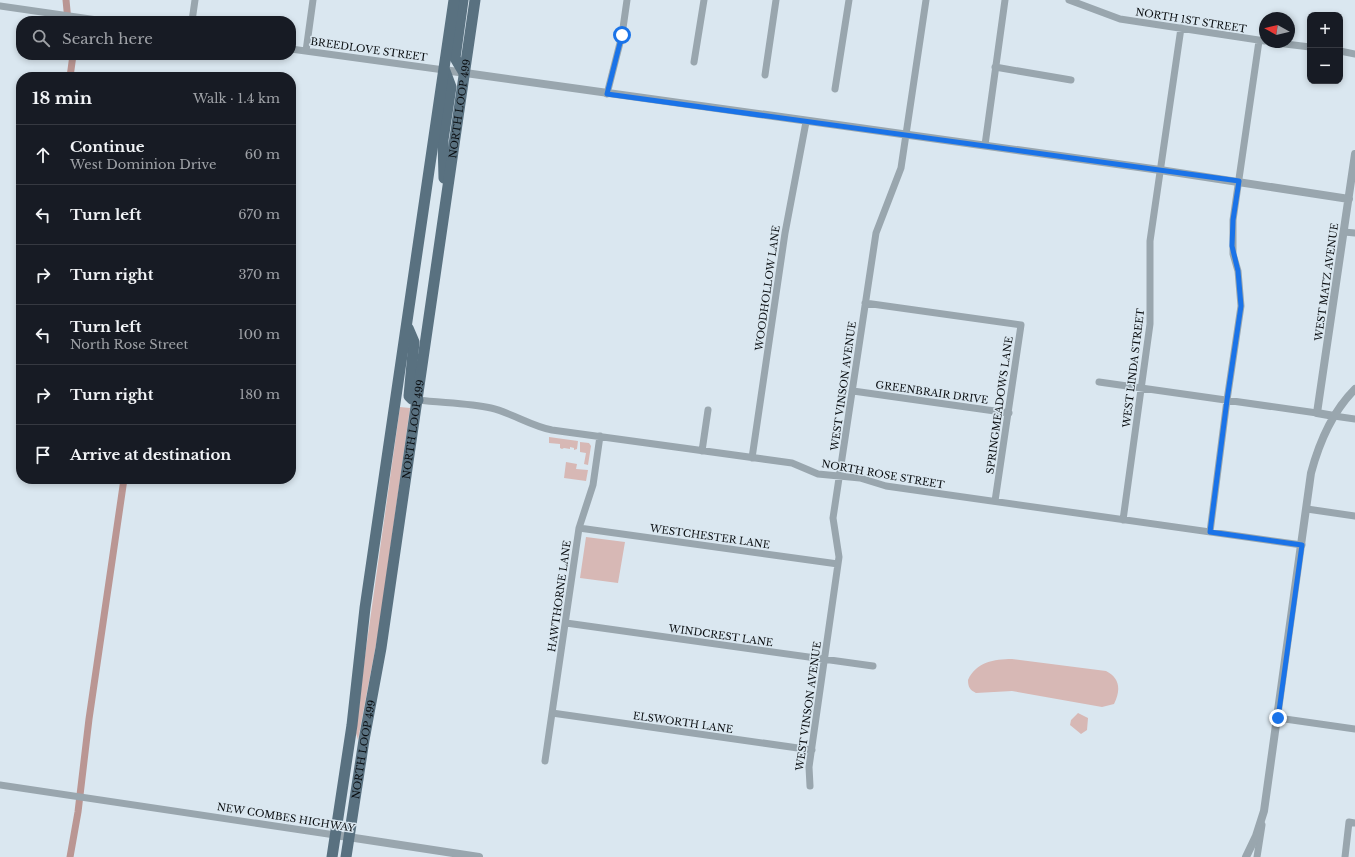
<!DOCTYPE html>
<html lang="en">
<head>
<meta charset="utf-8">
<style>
	:root { --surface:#171b24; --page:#242831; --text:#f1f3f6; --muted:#9ea1a6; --line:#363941 }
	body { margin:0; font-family:"Libre Baskerville",serif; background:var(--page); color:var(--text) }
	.controls { position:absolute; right:12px; top:12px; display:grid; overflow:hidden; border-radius:8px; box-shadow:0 2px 6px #0003 }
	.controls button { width:36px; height:36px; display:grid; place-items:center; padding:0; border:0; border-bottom:1px solid var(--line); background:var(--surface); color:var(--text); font:20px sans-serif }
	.compass { position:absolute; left:1259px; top:12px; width:36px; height:36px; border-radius:50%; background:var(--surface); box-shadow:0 2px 6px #0003; rotate:278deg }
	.stop { position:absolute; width:12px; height:12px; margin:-9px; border:3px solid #1a73e8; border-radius:50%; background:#fff }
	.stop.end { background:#1a73e8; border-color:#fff; box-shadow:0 1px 4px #0008 }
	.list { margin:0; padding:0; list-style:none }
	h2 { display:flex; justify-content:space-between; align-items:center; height:52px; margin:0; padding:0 16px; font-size:17px }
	h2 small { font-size:13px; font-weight:400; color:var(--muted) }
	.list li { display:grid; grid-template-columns:26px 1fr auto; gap:12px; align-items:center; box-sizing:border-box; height:60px; padding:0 16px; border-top:1px solid var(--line) }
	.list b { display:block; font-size:15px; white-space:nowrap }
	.list p { margin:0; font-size:13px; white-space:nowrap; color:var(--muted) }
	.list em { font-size:13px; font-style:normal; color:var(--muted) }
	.icon { flex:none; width:22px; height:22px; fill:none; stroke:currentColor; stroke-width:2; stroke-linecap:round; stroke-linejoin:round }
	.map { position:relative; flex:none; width:1355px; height:857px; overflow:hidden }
	.search { position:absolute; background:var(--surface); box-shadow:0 2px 6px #0003; left:16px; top:16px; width:280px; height:44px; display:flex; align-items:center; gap:10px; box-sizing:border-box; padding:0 14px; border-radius:16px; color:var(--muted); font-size:15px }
	.panel { position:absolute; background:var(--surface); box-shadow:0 2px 6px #0003; left:16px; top:72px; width:280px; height:412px; border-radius:16px }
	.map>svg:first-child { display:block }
	.green { fill:#d7b8b5 }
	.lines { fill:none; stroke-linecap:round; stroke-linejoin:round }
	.canal { stroke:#ba9693; stroke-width:7 }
	.minor { stroke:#99a6ae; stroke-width:7 }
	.tertiary { stroke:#99a6ae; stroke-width:8 }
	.primary { stroke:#597180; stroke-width:11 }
	.route { stroke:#1a73e8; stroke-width:5 }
	.labels { text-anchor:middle; stroke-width:3; stroke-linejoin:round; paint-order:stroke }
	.street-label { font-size:10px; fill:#0a0e11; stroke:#dae7f0 }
</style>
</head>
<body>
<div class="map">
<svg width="1355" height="857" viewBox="0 0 1355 857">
	<rect width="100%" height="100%" fill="#dae7f0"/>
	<path class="green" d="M400,407L410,408L379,629L358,740L356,733L364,663Z
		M549,437L578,441L577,449L574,450V448L570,447V449L564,448L562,449L560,448V444L549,443Z
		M580,442L589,443L591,446L588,465L584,464L586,453L580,452Z
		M566,462L577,464L576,469L588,470L586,481L564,478Z
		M586,537L625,542L618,583L580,578Z
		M1012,659L1106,671C1120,678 1121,690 1114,704L1102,707L1012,691L976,693C970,690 968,687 968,680C976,662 994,659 1012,659Z
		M1078,713L1088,718L1087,730L1081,734L1070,725L1071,720Z"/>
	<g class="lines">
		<path class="canal" d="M66,0L68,21
			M70,77L73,55
			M70,857L78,812L89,719L124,479"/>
		<path class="minor" d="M1069,0L1120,19L1265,41
			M0,6L104,21
			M192,21L195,0
			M1269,42L1310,47
			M291,49L444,70
			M306,51L313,0
			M1340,51L1355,54
			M694,62L704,0
			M995,67L1071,80
			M765,75L776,0
			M835,89L849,0
			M607,94L622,35L627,0
			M985,145L1005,0
			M1344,232L1355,233
			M865,303L1021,325L995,501
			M1099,382L1317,413
			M853,391L1009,413
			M418,400C442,403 468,403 491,408C512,413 531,426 552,430L792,463L818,474L860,478L886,486L1302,545
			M1334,416L1355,419
			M702,451L708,410
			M752,458L785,233L806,122
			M1307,509L1355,516
			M1123,520L1150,324V241L1181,28
			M579,528L838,564
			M1210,532L1227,400L1241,306L1238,271L1233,254V220L1259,41
			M566,623L873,666
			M552,713L812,750
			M1278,718L1355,729
			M545,761L579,528L593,485L600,436
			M0,785L335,835
			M810,786L809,767L839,557L833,518L876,233L901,168L926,0
			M1257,857L1262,825
			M1345,857L1349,822L1355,823"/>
		<path class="tertiary" d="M444,70L1160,170L1349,199
			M1334,416L1317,413L1355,154
			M335,835L479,857
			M1246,857L1256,836L1264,811L1311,473C1319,443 1333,411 1355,389"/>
		<g class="primary">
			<path d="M463,0L455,58L464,73"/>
			<path d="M444,178L443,140L451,87L445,71"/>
			<path d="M408,328L414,342L409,396L412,399L418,400"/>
			<path d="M332,857L352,725L365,608L454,0"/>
			<path id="s1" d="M346,857L364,740L381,648L475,0"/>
		</g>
	</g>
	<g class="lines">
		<path class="route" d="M622,35L607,94L1239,181L1233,220L1232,246L1238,271L1241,306L1227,400L1210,532L1302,545L1278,718"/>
	</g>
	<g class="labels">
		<g class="street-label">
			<text transform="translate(1191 20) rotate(9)" y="4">NORTH 1ST STREET</text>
			<text transform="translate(369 49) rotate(8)" y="4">BREEDLOVE STREET</text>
			<text dy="4" stroke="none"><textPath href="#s1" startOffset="757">NORTH LOOP 499</textPath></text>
			<text transform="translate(1326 282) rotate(-82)" y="4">WEST MATZ AVENUE</text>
			<text transform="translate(767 288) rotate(-82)" y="4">WOODHOLLOW LANE</text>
			<text transform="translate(1133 368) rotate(-83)" y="4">WEST LINDA STREET</text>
			<text transform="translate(843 386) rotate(-82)" y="4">WEST VINSON AVENUE</text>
			<text transform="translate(932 392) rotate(8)" y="4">GREENBRAIR DRIVE</text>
			<text transform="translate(999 405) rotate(-82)" y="4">SPRINGMEADOWS LANE</text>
			<text dy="4" stroke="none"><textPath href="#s1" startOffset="433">NORTH LOOP 499</textPath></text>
			<text transform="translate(883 474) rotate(10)" y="4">NORTH ROSE STREET</text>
			<text transform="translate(710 536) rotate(8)" y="4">WESTCHESTER LANE</text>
			<text transform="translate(559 596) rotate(-82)" y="4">HAWTHORNE LANE</text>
			<text transform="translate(721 635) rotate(8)" y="4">WINDCREST LANE</text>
			<text transform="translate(808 706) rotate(-82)" y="4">WEST VINSON AVENUE</text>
			<text transform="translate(683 722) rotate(8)" y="4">ELSWORTH LANE</text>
			<text dy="4" stroke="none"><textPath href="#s1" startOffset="109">NORTH LOOP 499</textPath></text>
			<text transform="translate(286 817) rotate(9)" y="4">NEW COMBES HIGHWAY</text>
		</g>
	</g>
</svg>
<div class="controls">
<button>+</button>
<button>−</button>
</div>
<svg class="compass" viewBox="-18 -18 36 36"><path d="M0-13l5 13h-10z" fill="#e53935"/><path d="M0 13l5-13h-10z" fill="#9ea1a6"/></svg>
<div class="stop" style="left:622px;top:35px"></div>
<div class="stop end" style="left:1278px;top:718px"></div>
<div class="search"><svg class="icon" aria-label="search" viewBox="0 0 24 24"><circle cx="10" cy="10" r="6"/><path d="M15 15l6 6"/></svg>Search here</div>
<section class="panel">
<h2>18 min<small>Walk · 1.4 km</small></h2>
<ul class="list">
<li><svg class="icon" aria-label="ahead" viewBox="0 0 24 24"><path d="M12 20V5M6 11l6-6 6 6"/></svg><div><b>Continue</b><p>West Dominion Drive</p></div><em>60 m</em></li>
<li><svg class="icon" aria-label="left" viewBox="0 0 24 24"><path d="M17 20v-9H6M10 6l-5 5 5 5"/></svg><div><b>Turn left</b></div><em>670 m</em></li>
<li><svg class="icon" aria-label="right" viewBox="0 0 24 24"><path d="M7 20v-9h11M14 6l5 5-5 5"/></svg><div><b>Turn right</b></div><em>370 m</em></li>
<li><svg class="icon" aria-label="left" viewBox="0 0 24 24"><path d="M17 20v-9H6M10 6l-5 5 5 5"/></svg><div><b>Turn left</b><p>North Rose Street</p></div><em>100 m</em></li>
<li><svg class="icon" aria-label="right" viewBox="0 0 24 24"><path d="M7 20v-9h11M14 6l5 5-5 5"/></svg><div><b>Turn right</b></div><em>180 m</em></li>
<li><svg class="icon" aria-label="arrive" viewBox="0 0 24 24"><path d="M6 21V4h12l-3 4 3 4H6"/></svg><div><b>Arrive at destination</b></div></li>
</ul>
</section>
</div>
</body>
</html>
